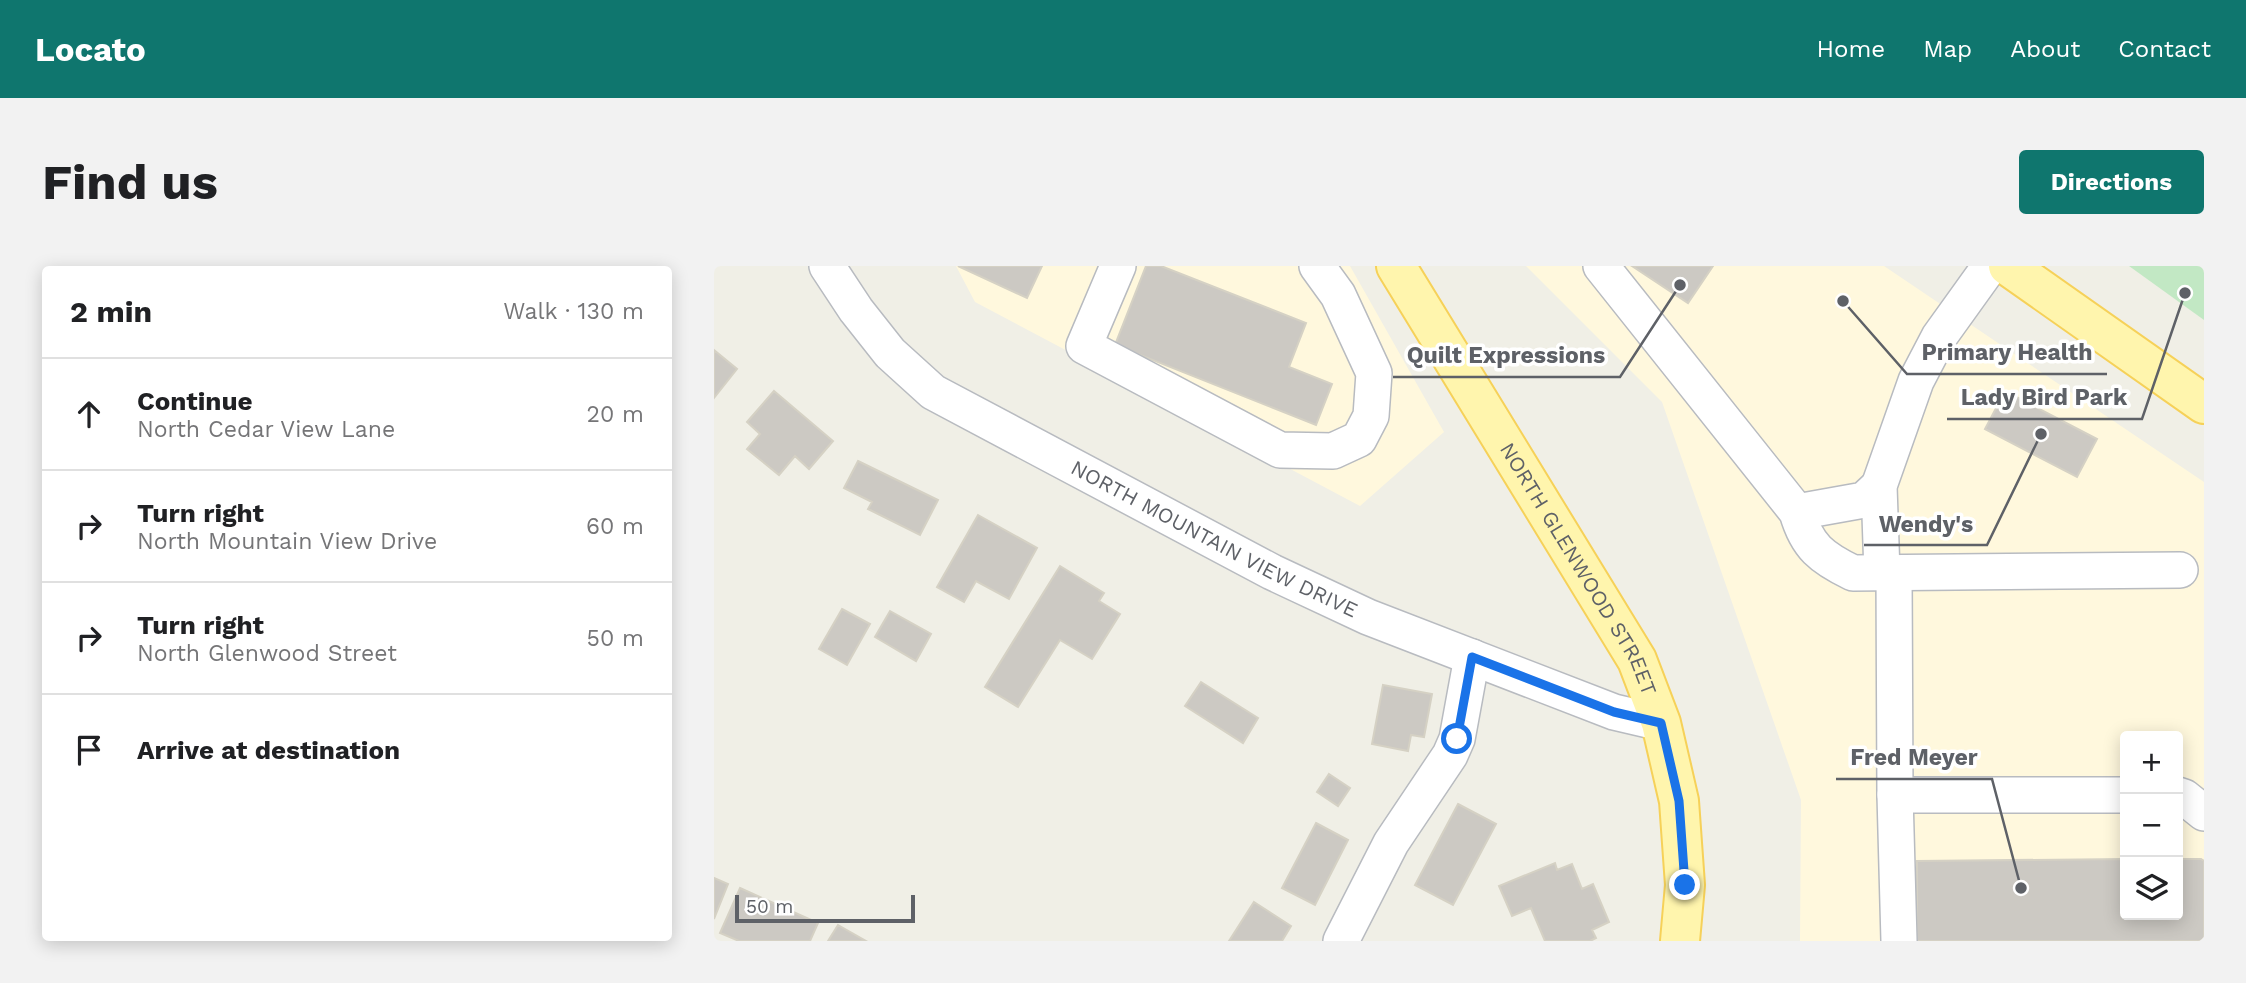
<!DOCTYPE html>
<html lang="en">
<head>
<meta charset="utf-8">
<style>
	:root { --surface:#fff; --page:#f2f2f2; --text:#202124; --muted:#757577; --line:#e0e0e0; --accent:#0f766e }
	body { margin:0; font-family:"Work Sans",sans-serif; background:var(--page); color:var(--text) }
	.controls { position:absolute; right:21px; bottom:21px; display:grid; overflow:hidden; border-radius:7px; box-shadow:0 4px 18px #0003 }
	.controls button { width:63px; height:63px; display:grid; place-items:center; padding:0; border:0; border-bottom:2px solid var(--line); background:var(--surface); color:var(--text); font:35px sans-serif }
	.scale { position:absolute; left:21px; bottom:18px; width:180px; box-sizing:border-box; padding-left:7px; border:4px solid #5e6167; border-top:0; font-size:19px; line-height:24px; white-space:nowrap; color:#5e6167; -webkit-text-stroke:5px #fff; paint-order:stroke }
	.stop { position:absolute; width:21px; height:21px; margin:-16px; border:5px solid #1a73e8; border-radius:50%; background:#fff }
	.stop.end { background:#1a73e8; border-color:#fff; box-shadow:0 2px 7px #0008 }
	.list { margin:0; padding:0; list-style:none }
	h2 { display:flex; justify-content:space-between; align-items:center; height:91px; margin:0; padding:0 28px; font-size:30px }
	h2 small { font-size:23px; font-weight:400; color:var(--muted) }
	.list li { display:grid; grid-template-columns:46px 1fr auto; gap:21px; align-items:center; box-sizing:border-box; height:112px; padding:0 28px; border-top:2px solid var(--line) }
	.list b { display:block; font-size:26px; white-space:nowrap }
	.list p { margin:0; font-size:23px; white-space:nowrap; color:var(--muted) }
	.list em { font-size:23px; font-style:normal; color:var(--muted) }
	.icon { flex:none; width:38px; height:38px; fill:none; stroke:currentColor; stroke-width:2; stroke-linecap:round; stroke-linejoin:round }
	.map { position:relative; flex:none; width:1490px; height:675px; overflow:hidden; border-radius:7px }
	header { display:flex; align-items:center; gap:42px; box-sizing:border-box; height:98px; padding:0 35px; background:var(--accent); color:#fff }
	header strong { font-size:33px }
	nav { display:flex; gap:38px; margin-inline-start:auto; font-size:24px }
	.intro { display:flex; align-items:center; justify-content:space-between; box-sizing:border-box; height:168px; padding:0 42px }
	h1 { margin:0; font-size:49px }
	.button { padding:18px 32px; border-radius:7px; background:var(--accent); color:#fff; font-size:24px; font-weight:700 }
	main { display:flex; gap:42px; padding:0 42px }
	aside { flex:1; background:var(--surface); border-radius:7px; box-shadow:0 4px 18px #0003 }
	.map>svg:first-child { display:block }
	.commercial { fill:#fff8dd; fill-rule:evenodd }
	.green { fill:#c2e8c4 }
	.building { fill:#ccc9c3; stroke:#d5d1c4; stroke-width:2 }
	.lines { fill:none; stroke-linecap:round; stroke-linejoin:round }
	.minor-casing { stroke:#b8bbc0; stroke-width:38 }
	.major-casing { stroke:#f6d159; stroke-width:42 }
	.minor { stroke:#fff; stroke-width:35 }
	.major { stroke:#fff5ad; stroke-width:38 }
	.route { stroke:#1a73e8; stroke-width:9 }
	.labels { text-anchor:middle; stroke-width:7; stroke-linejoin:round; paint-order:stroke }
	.street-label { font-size:21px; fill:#5e6167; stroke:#fff }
	.leader { fill:none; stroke:#5e6167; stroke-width:2.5 }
	.callout-dot { fill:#5e6167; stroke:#fff; stroke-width:2.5 }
	.callout-label { font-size:23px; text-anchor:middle; font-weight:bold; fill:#5e6167; stroke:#fff; stroke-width:7; stroke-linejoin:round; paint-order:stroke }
</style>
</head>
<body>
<header>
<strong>Locato</strong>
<nav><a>Home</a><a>Map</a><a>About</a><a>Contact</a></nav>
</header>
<div class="intro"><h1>Find us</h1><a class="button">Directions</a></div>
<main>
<aside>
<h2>2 min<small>Walk · 130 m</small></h2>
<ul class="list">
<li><svg class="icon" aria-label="ahead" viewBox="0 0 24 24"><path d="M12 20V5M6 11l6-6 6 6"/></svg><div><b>Continue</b><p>North Cedar View Lane</p></div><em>20 m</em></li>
<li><svg class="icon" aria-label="right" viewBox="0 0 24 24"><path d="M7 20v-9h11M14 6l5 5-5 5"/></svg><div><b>Turn right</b><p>North Mountain View Drive</p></div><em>60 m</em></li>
<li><svg class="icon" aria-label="right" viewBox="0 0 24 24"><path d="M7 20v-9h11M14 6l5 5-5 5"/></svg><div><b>Turn right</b><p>North Glenwood Street</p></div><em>50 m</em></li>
<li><svg class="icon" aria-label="arrive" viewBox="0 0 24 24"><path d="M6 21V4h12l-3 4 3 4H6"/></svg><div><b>Arrive at destination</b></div></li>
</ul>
</aside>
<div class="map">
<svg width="1490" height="675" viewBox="0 0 1490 675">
	<rect width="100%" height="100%" fill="#f0efe6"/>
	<path class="commercial" d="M242,0H636L730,166L646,240L261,36Z
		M812,0H1170L1490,216V675H1086L1087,534L948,136ZM1411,470H1464V649H1411Z"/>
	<path class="green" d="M1415,0H1490V54Z"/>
	<path class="building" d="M244,0H328L313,32Z
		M432,0H447L592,57L575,101L618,118L602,159L401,79Z
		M918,0H999L974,37Z
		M0,84L23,103L0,132Z
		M60,125L119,175L95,203L81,190L65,209L33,183L46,168L33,156Z
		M1291,125L1383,173L1363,211L1271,163Z
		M144,195L224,234L206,269L154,243L158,236L130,222Z
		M264,249L323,282L295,333L262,315L250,336L223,321Z
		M346,300L390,327L385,335L406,348L378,393L346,374L304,441L271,421Z
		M128,343L156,358L133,399L105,383Z
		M176,345L217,368L202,395L161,371Z
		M487,416L544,452L529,477L471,440Z
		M669,419L718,428L710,471L697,469L694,485L658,478Z
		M615,508L636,522L624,540L603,526Z
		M744,538L782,558L739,639L701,619Z
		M602,557L634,574L601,639L568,622Z
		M1411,593V649H1464V593H1487L1490,595V675H1203V595Z
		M841,597L843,604L858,598L868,623L879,618L895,656L878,664L882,672L876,675H831L817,642L798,650L785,620Z
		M0,612L14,618L0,653Z
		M26,622L104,657L96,675H25L6,667Z
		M540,636L577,660L568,675H515Z
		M124,659L152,675H114Z"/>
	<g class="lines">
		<g class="minor-casing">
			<g id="minor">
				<path id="s1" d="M113,0L142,44L176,87L219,126L558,306L654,351L900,446L947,457"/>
				<path d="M404,0L370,80L566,184L619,185L645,173L657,150L660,107L624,29L603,0"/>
				<path d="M887,0L1083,246C1093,281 1108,292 1139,307L1466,304"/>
				<path d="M1083,246L1150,234L1165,220"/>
				<path d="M1168,307L1165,220L1202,115L1225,71L1276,0"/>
				<path d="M1180,307L1181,529L1185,675"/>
				<path d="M1181,529H1411"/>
				<path d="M1464,529L1470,531L1490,547"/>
				<path d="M627,675L677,577L736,489L743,473L758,391"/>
			</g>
		</g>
		<g class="major-casing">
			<g id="major">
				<path id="s2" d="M682,0L923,394L947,457L965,535L971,619L966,675"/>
				<path d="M1294,0L1490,138"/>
			</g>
		</g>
		<use href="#minor" class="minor"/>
		<use href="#major" class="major"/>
	</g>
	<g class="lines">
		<path class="route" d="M743,473L758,391L900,446L947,457L965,535L971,619"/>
	</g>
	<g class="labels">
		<g class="street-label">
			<text dy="7" stroke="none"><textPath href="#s1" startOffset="483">NORTH MOUNTAIN VIEW DRIVE</textPath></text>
			<text dy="7" stroke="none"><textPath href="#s2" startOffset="354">NORTH GLENWOOD STREET</textPath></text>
		</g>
	</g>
	<path class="leader" d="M1129 35L1193 108H1393M966 19L906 111H679M1471 27L1428 153H1233M1327 168L1273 279H1150M1307 622L1278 513H1122"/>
	<g class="callout-dot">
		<circle cx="1129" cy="35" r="7"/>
		<circle cx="966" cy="19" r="7"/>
		<circle cx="1471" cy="27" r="7"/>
		<circle cx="1327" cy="168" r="7"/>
		<circle cx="1307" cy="622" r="7"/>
	</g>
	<g class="callout-label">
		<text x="1293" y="94">Primary Health</text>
		<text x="792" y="97">Quilt Expressions</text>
		<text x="1330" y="139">Lady Bird Park</text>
		<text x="1212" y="266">Wendy's</text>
		<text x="1200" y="499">Fred Meyer</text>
	</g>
</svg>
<div class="controls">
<button>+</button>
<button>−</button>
<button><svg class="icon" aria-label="layers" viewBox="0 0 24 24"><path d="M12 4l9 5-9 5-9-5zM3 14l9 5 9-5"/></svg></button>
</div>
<div class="scale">50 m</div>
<div class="stop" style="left:743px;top:473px"></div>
<div class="stop end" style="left:971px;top:619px"></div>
</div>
</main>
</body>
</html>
